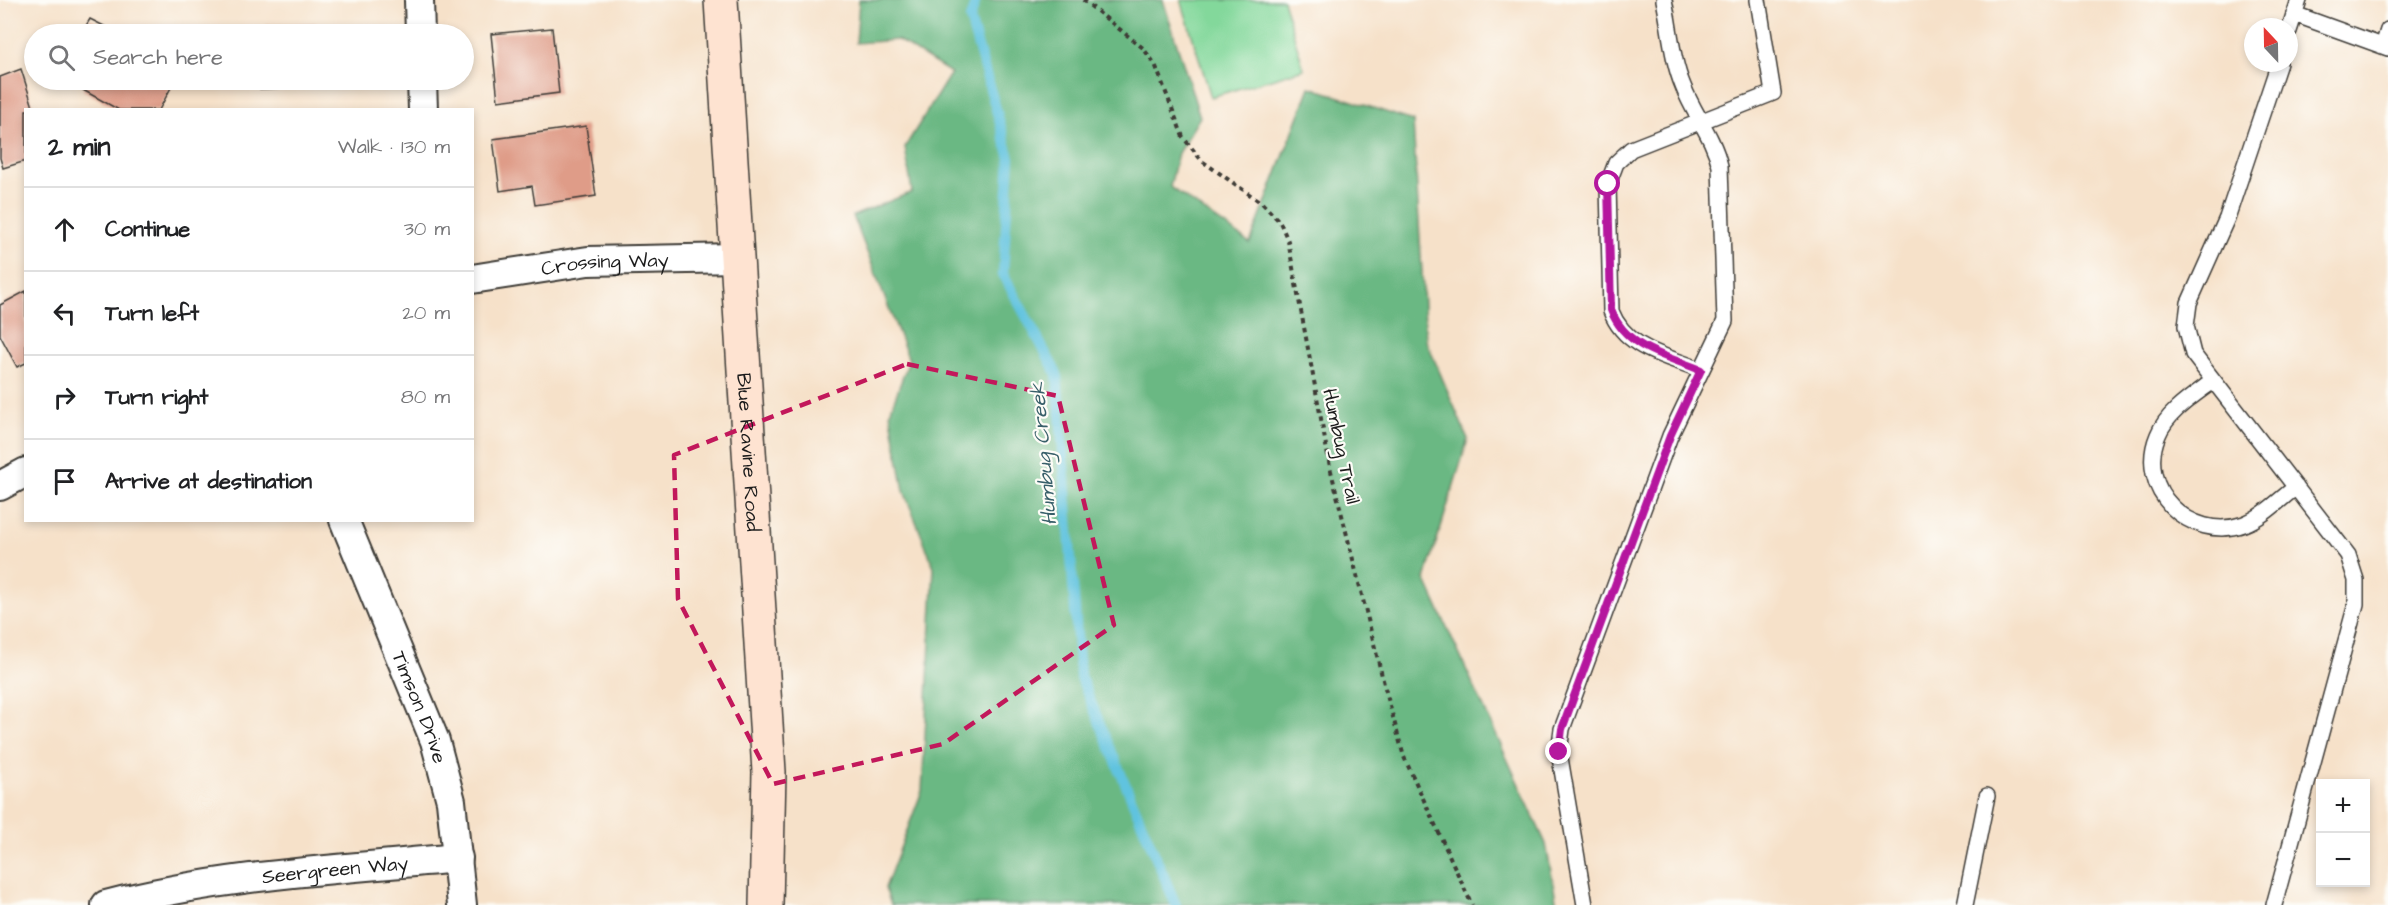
<!DOCTYPE html>
<html lang="en">
<head>
<meta charset="utf-8">
<style>
	:root { --surface:#fff; --page:#f2f2f2; --text:#202124; --muted:#757577; --line:#e0e0e0 }
	body { margin:0; font-family:"Architects Daughter",sans-serif; background:var(--page); color:var(--text) }
	.controls { position:absolute; right:18px; bottom:18px; display:grid; overflow:hidden; border-radius:0px; box-shadow:0 3px 9px #0003 }
	.controls button { width:54px; height:54px; display:grid; place-items:center; padding:0; border:0; border-bottom:2px solid var(--line); background:var(--surface); color:var(--text); font:30px sans-serif }
	.compass { position:absolute; left:2244px; top:18px; width:54px; height:54px; border-radius:50%; background:var(--surface); box-shadow:0 3px 9px #0003; rotate:338deg }
	.stop { position:absolute; width:18px; height:18px; margin:-14px; border:4px solid #b5179e; border-radius:50%; background:#fff }
	.stop.end { background:#b5179e; border-color:#fff; box-shadow:0 2px 6px #0008 }
	.list { margin:0; padding:0; list-style:none }
	h2 { display:flex; justify-content:space-between; align-items:center; height:78px; margin:0; padding:0 24px; font-size:26px }
	h2 small { font-size:20px; font-weight:400; color:var(--muted) }
	.list li { display:grid; grid-template-columns:39px 1fr auto; gap:18px; align-items:center; box-sizing:border-box; height:84px; padding:0 24px; border-top:2px solid var(--line) }
	.list b { display:block; font-size:22px; white-space:nowrap }
	.list em { font-size:20px; font-style:normal; color:var(--muted) }
	.icon { flex:none; width:33px; height:33px; fill:none; stroke:currentColor; stroke-width:2; stroke-linecap:round; stroke-linejoin:round }
	.map { position:relative; flex:none; width:2388px; height:905px; overflow:hidden }
	.search { position:absolute; background:var(--surface); box-shadow:0 3px 9px #0003; left:24px; top:24px; width:450px; height:66px; display:flex; align-items:center; gap:15px; box-sizing:border-box; padding:0 21px; border-radius:33px; color:var(--muted); font-size:22px }
	.panel { position:absolute; background:var(--surface); box-shadow:0 3px 9px #0003; left:24px; top:108px; width:450px; height:414px; border-radius:0px }
	.map>svg:first-child { display:block }
	.green { fill:#83d89b; stroke:#507a5c; stroke-width:1.5 }
	.forest { fill:#6ab883; stroke:#436a50; stroke-width:1.5 }
	.lines { fill:none; stroke-linecap:round; stroke-linejoin:round }
	.stream { stroke:#61c3df; stroke-width:10 }
	.building { fill:#df9c88 }
	.service-casing { stroke:#3d3a36; stroke-width:18 }
	.minor-casing { stroke:#3d3a36; stroke-width:32 }
	.secondary-casing { stroke:#3d3a36; stroke-width:36 }
	.path { stroke:#3d3a36; stroke-width:4; stroke-dasharray:4.5 4.5; stroke-linecap:butt }
	.service { stroke:#fff; stroke-width:15 }
	.minor { stroke:#fff; stroke-width:28 }
	.secondary { stroke:#fee3d1; stroke-width:33 }
	.route { stroke:#b5179e; stroke-width:8 }
	.marked { fill:none; stroke:#c2185b; stroke-width:4.5; stroke-dasharray:12 8; stroke-linejoin:round }
	.labels { text-anchor:middle; stroke-width:4.5; stroke-linejoin:round; paint-order:stroke }
	.street-label { font-size:20px; fill:#1c1c1c; stroke:#fdfcf7 }
	.water-label { font-size:21px; font-style:italic; fill:#385f6a; stroke:#fdfcf7 }
</style>
</head>
<body>
<div class="map">
<svg width="2388" height="905" viewBox="0 0 2388 905">
	<rect width="100%" height="100%" fill="#fdfcf7"/>
	<filter id="ink" filterUnits="userSpaceOnUse"><feTurbulence type="fractalNoise" baseFrequency=".0167" numOctaves="2"/><feDisplacementMap in="SourceGraphic" scale="12" xChannelSelector="R" yChannelSelector="G"/><feConvolveMatrix kernelMatrix="1 2 1 2 8 2 1 2 1" color-interpolation-filters="sRGB"/></filter>
	<filter id="wash" filterUnits="userSpaceOnUse"><feTurbulence type="fractalNoise" baseFrequency=".008" numOctaves="4" result="noise"/><feDisplacementMap in="SourceGraphic" scale="24" xChannelSelector="R" yChannelSelector="G"/><feGaussianBlur stdDeviation="1.35" result="paint"/><feColorMatrix in="noise" values="0 0 0 0 0 0 0 0 0 0 0 0 0 0 0 0 0 1.4 0 .05"/><feComposite in="paint" operator="in"/></filter>
	<g filter="url(#wash)">
		<rect width="100%" height="100%" fill="#f6e1c9"/>
		<path class="green" d="M1181,0H1283L1304,69L1211,97Z"/>
		<path class="forest" d="M859,0H1163L1200,117L1178,153L1170,187L1250,243L1310,87L1413,121L1426,340L1468,439L1425,579L1546,844L1557,905H891L885,888L922,791L934,567L904,491L890,412L909,360L853,216L912,192L905,147L951,73L898,40L856,43Z"/>
		<g class="lines">
			<path class="stream" d="M976,0L970,19L1010,158L1003,274L1057,374L1080,676L1176,905"/>
		</g>
		<g id="blocks">
			<path class="building" d="M90,19L120,34H81Z
				M316,23V34H269L266,25Z
				M552,28L559,93L498,101L491,34Z
				M21,69L34,110H26V161L3,168L0,158V77Z
				M85,80H175L159,110H119L83,90Z
				M260,80H340V86L260,89Z
				M586,126L596,196L535,205L532,186L500,191L493,139Z
				M26,291V363L17,367L0,335V305Z"/>
		</g>
	</g>
	<g filter="url(#ink)">
		<use href="#blocks" fill-opacity="0" stroke="#3d3a36" stroke-width="1.5"/>
		<g class="lines">
			<g class="service-casing">
				<path id="service" d="M2294,14L2388,48
					M2289,31L2299,0
					M2383,46L2388,30
					M1701,370C1667,356 1625,349 1611,311L1608,184L1616,163L1631,149L1773,93L1758,0
					M2213,381C2193,396 2167,412 2158,435C2135,489 2190,543 2244,524C2263,517 2280,499 2296,487
					M1585,905L1559,752L1562,729L1670,436L1725,321L1720,166C1713,136 1694,115 1683,86C1672,60 1670,28 1664,0
					M1965,905L1987,796
					M2274,905L2356,604V580L2348,555L2193,354L2186,326L2189,303L2227,218L2279,63"/>
			</g>
			<g class="minor-casing">
				<g id="minor">
					<path d="M419,0L420,34"/>
					<path d="M422,80L423,110"/>
					<path id="s1" d="M472,279L588,261L737,258"/>
					<path d="M0,486L26,472"/>
					<path id="s2" d="M344,520L435,741L451,801L462,905"/>
					<path id="s3" d="M106,905C220,875 341,869 458,858"/>
				</g>
			</g>
			<g class="secondary-casing">
				<g id="secondary">
					<path id="s4" d="M721,0L769,772L766,905"/>
				</g>
			</g>
			<path class="path" d="M1083,0L1143,48L1155,64L1183,137L1202,161L1262,203L1280,222L1288,241L1330,467L1385,688L1404,757L1472,905"/>
			<use href="#service" class="service"/>
			<use href="#minor" class="minor"/>
			<use href="#secondary" class="secondary"/>
		</g>
	</g>
	<g class="lines" filter="url(#ink)">
		<path class="route" d="M1559,752L1562,729L1670,436L1701,370C1667,356 1626,349 1611,310L1608,184"/>
	</g>
	<path class="marked" d="M907,364L1058,396L1114,625L943,744L773,784L678,599L674,455Z"/>
	<g class="labels">
		<g class="street-label">
			<text dy="7" stroke="none"><textPath href="#s1" startOffset="134">Crossing Way</textPath></text>
			<text transform="translate(1342 446) rotate(78)" y="7">Humbug Trail</text>
			<text dy="7" stroke="none"><textPath href="#s4" startOffset="453">Blue Ravine Road</textPath></text>
			<text dy="7" stroke="none"><textPath href="#s2" startOffset="202">Timson Drive</textPath></text>
			<text dy="7" stroke="none"><textPath href="#s3" startOffset="232">Seergreen Way</textPath></text>
		</g>
		<g class="water-label">
			<text transform="translate(1043 454) rotate(-95)" y="7">Humbug Creek</text>
		</g>
	</g>
</svg>
<div class="controls">
<button>+</button>
<button>−</button>
</div>
<svg class="compass" viewBox="-18 -18 36 36"><path d="M0-13l5 13h-10z" fill="#e53935"/><path d="M0 13l5-13h-10z" fill="#757577"/></svg>
<div class="stop" style="left:1608px;top:184px"></div>
<div class="stop end" style="left:1559px;top:752px"></div>
<div class="search"><svg class="icon" aria-label="search" viewBox="0 0 24 24"><circle cx="10" cy="10" r="6"/><path d="M15 15l6 6"/></svg>Search here</div>
<section class="panel">
<h2>2 min<small>Walk · 130 m</small></h2>
<ul class="list">
<li><svg class="icon" aria-label="ahead" viewBox="0 0 24 24"><path d="M12 20V5M6 11l6-6 6 6"/></svg><div><b>Continue</b></div><em>30 m</em></li>
<li><svg class="icon" aria-label="left" viewBox="0 0 24 24"><path d="M17 20v-9H6M10 6l-5 5 5 5"/></svg><div><b>Turn left</b></div><em>20 m</em></li>
<li><svg class="icon" aria-label="right" viewBox="0 0 24 24"><path d="M7 20v-9h11M14 6l5 5-5 5"/></svg><div><b>Turn right</b></div><em>80 m</em></li>
<li><svg class="icon" aria-label="arrive" viewBox="0 0 24 24"><path d="M6 21V4h12l-3 4 3 4H6"/></svg><div><b>Arrive at destination</b></div></li>
</ul>
</section>
</div>
</body>
</html>
